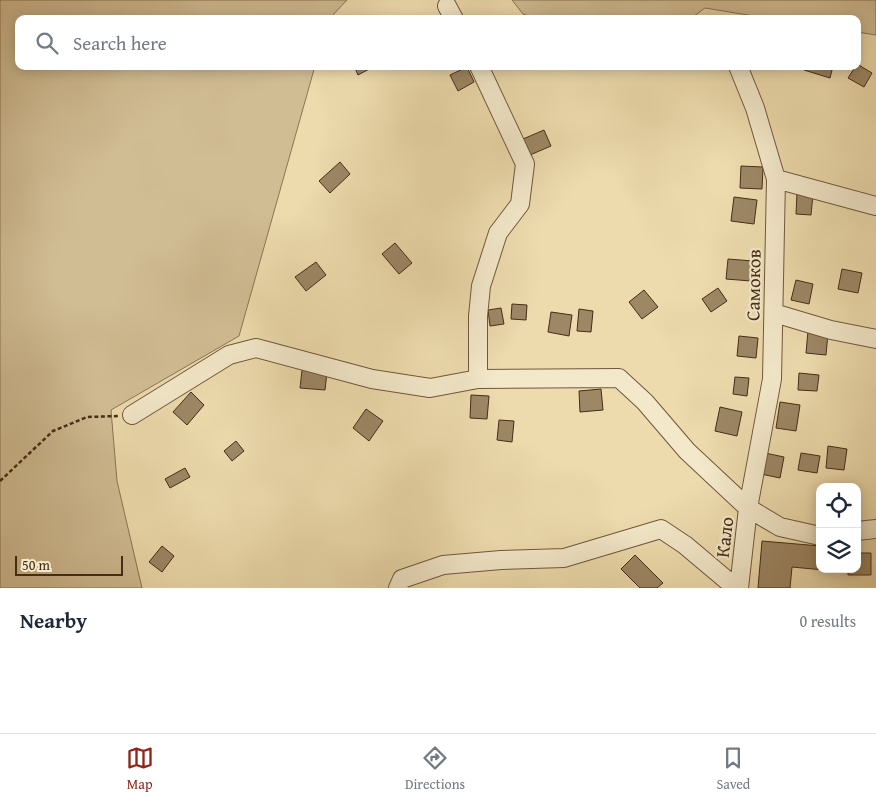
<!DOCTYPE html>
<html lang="en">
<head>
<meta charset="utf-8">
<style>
	:root { --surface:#fff; --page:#f6f6f7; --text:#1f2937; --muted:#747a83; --line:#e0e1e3; --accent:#8f2418 }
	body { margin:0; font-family:"Gentium Book Plus",serif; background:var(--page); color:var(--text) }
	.controls { position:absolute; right:15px; bottom:15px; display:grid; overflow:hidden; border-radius:10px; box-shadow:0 2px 12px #0003 }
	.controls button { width:45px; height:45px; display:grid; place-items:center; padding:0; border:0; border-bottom:1px solid var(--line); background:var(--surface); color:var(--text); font:25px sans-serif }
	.scale { position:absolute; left:15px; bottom:12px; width:108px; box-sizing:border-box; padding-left:5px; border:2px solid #462c17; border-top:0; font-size:14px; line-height:18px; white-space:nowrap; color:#462c17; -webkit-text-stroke:4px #f3e8ca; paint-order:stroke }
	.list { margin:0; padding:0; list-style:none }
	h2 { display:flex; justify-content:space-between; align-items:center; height:65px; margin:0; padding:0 20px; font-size:21px }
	h2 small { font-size:16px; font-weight:400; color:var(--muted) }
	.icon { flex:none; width:28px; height:28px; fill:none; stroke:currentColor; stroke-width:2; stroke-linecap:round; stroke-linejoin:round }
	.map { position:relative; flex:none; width:876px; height:588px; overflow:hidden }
	.search { position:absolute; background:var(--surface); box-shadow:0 2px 12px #0003; left:15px; right:15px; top:15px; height:55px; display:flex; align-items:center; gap:12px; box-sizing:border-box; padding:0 18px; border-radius:10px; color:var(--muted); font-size:19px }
	.sheet { height:145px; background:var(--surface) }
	nav { display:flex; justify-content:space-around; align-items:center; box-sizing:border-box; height:70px; border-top:1px solid var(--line); background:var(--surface); font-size:14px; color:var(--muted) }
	nav a { display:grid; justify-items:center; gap:2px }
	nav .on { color:var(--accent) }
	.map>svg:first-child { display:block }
	.green { fill:#d1bd94; stroke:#8c7456 }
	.building { fill:#9d8765; stroke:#462c17 }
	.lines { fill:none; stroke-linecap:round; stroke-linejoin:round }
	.minor-casing { stroke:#70583c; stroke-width:20 }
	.path { stroke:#462c17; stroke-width:2.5; stroke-dasharray:4 2.5; stroke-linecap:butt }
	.minor { stroke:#f3e8ca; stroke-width:18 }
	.labels { text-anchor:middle; stroke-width:4.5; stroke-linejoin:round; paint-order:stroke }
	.street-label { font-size:19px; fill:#462c17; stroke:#f3e8ca }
</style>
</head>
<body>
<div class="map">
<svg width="876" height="588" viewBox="0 0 876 588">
	<rect width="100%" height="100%" fill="#eddbad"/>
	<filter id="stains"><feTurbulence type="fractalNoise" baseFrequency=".004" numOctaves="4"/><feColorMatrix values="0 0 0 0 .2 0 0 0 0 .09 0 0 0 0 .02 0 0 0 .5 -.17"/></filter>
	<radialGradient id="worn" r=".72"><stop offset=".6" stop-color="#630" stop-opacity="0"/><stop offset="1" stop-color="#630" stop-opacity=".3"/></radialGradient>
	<path class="green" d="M0,0H347L329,19H19V66H315L239,336L111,410L117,481L142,588H0Z
		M512,0H876V35L857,32V19H772L705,8L690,19H538L523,14Z"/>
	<path class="building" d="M857,64L872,73L864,87L848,78Z
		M354,66H375L358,75Z
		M806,66H833L830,78L804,70Z
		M467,67L474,82L458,91L450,75Z
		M544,130L551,146L530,155L523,139Z
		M340,162L350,174L330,193L319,181Z
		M741,166L763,167L762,189L740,188Z
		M797,193L813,194L811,215L796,214Z
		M734,197L757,200L754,224L731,221Z
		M395,243L412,263L399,274L382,254Z
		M728,259L753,261L751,281L726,279Z
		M316,262L326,275L306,291L295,277Z
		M842,269L862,273L858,293L838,289Z
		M796,280L813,284L809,304L791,300Z
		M718,288L727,301L711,312L702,299Z
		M644,290L658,307L642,319L629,302Z
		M512,304L527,305L526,320L511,319Z
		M501,308L504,324L490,326L488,310Z
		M579,309L593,311L591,332L577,331Z
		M551,312L572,315L569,336L548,332Z
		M808,331L828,333L826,355L806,353Z
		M739,336L758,338L756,358L737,356Z
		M302,370L327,372L325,390L300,388Z
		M799,373L819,375L817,391L798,390Z
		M735,377L749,378L747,396L733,394Z
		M601,389L603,410L580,412L579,391Z
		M191,392L204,405L187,425L173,412Z
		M471,395L489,396L487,419L470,418Z
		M780,402L800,405L796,431L776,428Z
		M720,407L742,412L737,436L715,431Z
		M366,409L383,421L369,441L353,428Z
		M499,420L514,421L512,442L497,440Z
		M236,441L244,451L232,461L224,451Z
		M828,446L847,449L844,470L826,468Z
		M765,453L784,457L780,478L761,474Z
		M801,453L820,456L817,473L798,470Z
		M185,468L190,477L170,488L165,479Z
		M762,541L820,546V569L824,570L792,567L790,588H758Z
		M162,546L174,556L162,572L149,562Z
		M857,553H871V575H848V569H857Z
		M635,555L663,583L657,588H640L621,569Z"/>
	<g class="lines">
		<g class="minor-casing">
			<path id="minor" d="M447,6L454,19
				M738,66L755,108L776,179L772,379L748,508L739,588
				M776,179L876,206
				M774,313L831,330L876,339
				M478,379V316L481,286L498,233L520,204L525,164L479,66
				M132,415L229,355L256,348L372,379L430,388L478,379L619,378L645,402L687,451L748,508L780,527L820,536
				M857,531L876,529
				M398,588L402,579L443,565L501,560L564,558L661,529L685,545L736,588"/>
		</g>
		<path class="path" d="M0,481L53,431L87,417L118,416"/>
		<use href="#minor" class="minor"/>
	</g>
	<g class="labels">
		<g class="street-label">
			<text transform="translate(753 285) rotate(-89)" y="7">Самоков</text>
			<text transform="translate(724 537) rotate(-83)" y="7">Кало</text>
		</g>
	</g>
	<rect width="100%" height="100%" filter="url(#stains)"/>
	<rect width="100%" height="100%" fill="url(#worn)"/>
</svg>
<div class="controls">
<button><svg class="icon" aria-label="locate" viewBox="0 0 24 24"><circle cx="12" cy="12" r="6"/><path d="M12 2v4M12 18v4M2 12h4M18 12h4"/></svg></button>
<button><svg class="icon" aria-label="layers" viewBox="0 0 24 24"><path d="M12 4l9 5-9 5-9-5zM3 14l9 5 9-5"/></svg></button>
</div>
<div class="scale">50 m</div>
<div class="search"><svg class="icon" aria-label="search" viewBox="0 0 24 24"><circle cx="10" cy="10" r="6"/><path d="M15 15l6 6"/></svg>Search here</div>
</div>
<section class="sheet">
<h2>Nearby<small>0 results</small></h2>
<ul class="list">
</ul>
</section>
<nav>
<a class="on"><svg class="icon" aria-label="map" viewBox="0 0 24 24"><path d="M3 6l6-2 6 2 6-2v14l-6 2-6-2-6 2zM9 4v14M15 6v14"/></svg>Map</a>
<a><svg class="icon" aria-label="directions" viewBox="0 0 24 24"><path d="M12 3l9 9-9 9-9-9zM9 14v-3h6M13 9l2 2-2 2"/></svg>Directions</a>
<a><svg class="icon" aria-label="saved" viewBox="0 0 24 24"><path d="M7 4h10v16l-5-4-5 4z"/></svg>Saved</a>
</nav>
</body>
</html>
